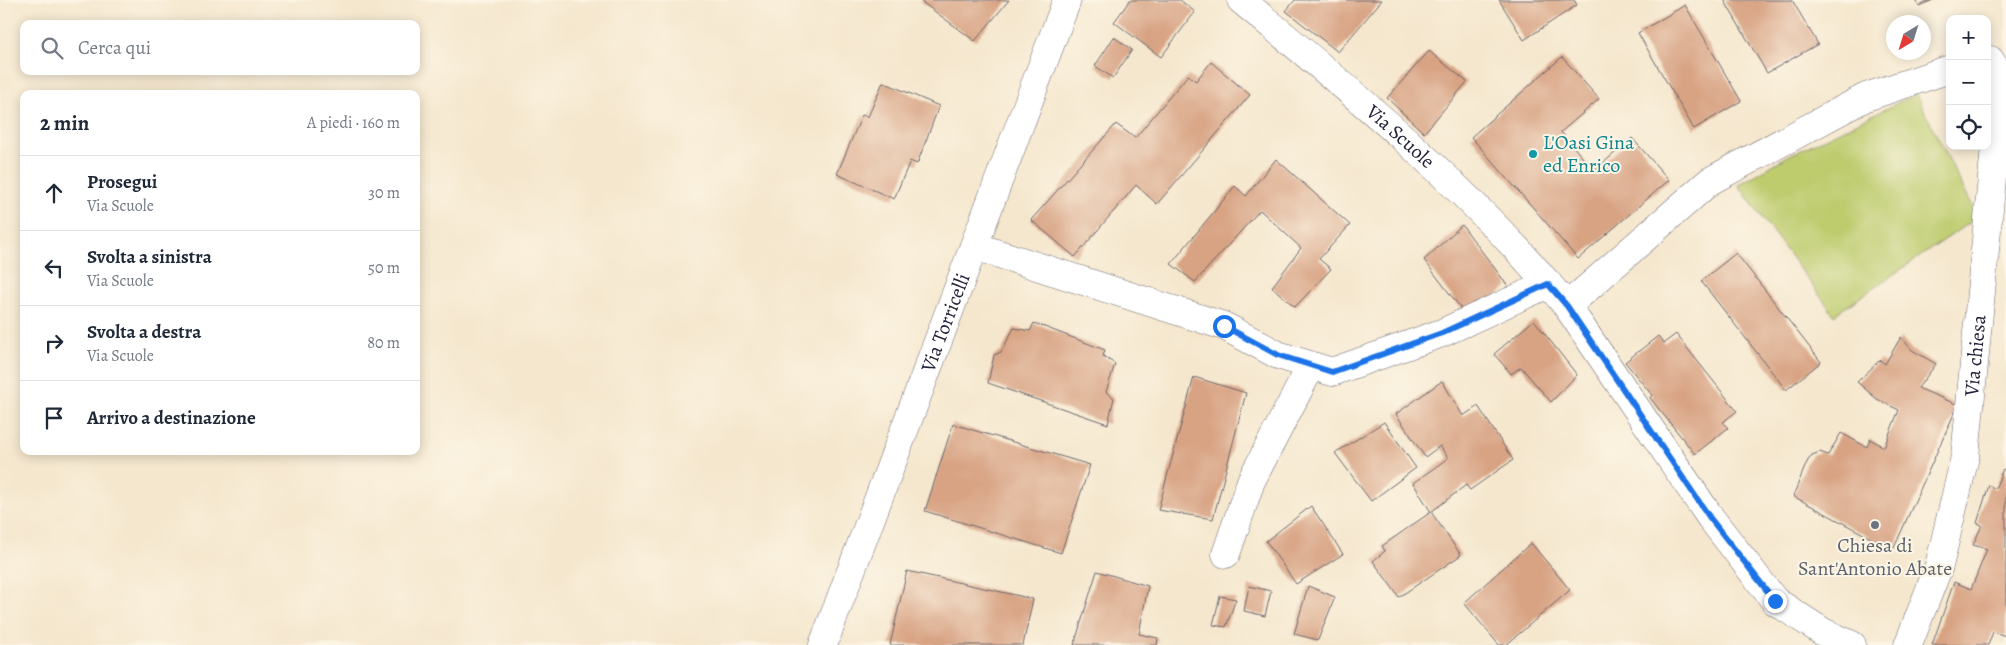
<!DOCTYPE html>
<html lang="it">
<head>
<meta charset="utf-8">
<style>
	:root { --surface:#fff; --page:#f6f6f7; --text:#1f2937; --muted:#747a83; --line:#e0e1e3 }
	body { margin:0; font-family:Alegreya,serif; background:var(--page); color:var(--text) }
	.controls { position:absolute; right:15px; top:15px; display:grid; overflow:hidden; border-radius:10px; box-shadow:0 2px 12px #0003 }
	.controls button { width:45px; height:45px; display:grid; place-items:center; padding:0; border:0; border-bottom:1px solid var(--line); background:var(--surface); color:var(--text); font:25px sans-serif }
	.compass { position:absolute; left:1886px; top:15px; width:45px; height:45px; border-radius:50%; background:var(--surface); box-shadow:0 2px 12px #0003; rotate:218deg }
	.stop { position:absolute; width:15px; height:15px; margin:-11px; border:4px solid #1a73e8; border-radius:50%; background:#fff }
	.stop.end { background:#1a73e8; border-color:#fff; box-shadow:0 1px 5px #0008 }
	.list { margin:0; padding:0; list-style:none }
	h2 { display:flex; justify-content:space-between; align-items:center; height:65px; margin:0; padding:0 20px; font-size:21px }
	h2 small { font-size:16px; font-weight:400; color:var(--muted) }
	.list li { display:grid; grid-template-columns:32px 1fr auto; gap:15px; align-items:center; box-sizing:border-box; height:75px; padding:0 20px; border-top:1px solid var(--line) }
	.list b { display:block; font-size:19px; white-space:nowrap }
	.list p { margin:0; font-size:16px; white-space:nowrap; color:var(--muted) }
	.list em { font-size:16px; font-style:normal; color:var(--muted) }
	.icon { flex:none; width:28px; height:28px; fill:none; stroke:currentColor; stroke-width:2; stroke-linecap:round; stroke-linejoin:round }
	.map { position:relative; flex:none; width:2006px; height:645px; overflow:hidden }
	.search { position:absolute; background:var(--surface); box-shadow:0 2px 12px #0003; left:20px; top:20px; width:400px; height:55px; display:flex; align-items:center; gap:12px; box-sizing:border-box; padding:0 18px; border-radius:10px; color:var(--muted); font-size:19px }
	.panel { position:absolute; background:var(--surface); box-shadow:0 2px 12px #0003; left:20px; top:90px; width:400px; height:365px; border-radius:10px }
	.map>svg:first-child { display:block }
	.green { fill:#becc6e; stroke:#707754 }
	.building { fill:#d8a383 }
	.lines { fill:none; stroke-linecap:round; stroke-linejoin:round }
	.minor-casing { stroke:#6c676e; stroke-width:29 }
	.minor { stroke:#fff; stroke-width:28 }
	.route { stroke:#1a73e8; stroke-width:6 }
	.culture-dot { fill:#0f9aa8; stroke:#fcf5e5; stroke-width:2 }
	.worship-dot { fill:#6b7280; stroke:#fcf5e5; stroke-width:2 }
	.labels { text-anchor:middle; stroke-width:4; stroke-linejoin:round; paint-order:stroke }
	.street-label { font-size:20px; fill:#22223b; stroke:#fcf5e5 }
	.culture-label { font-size:20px; fill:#0d838f; stroke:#fcf5e5; text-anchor:start }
	.worship-label { font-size:20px; fill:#5b616d; stroke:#fcf5e5 }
</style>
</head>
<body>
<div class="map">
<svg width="2006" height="645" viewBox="0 0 2006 645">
	<rect width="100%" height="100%" fill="#fcf5e5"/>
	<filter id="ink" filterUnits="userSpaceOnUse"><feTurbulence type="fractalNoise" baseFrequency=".02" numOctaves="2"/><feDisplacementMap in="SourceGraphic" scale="10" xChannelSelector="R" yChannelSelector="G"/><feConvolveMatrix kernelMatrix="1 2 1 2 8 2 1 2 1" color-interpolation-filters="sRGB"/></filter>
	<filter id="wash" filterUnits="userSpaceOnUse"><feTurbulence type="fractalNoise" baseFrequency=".0096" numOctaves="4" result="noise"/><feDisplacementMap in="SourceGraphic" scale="20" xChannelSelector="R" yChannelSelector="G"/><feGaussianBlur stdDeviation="1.12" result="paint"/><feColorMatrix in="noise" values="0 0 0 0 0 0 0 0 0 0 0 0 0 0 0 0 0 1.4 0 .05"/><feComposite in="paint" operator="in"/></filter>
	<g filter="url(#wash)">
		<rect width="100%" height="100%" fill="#f5e7ce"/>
		<path class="green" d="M1916,94L1978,217L1834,315L1738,185L1790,155Z"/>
		<g id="blocks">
			<path class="building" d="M919,0H1009L975,41Z
				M1130,0H1180L1195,12L1161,57L1114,22Z
				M1295,0H1382L1338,52L1286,11Z
				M1499,0H1574L1577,5L1524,40Z
				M1724,0H1792L1818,44L1767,73Z
				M1916,0H1933L1919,6Z
				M1685,5L1741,101L1694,129L1638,33Z
				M1114,37L1132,50L1113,78L1095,66Z
				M1429,51L1467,82L1424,133L1387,98Z
				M1562,57L1599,99L1561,132L1594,171L1632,138L1669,180L1578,259L1471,137Z
				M1211,62L1250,95L1157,204L1136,185L1075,257L1031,220L1116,124L1135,138L1188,75L1196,81Z
				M883,82L939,106L917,164L910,161L894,199L837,174L862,115L868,117Z
				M1276,159L1350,225L1319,259L1331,269L1295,307L1272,287L1301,248L1260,210L1195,282L1171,264L1235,186L1246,196Z
				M1462,225L1508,286L1469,319L1424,260Z
				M1736,253L1821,362L1786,390L1701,281Z
				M1534,320L1577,375L1551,402L1521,367L1511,374L1494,354Z
				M1034,323L1105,350L1103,356L1115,364L1106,392L1114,398L1108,424L988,383L994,355L1001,352L1014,328L1030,331Z
				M1676,334L1737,411L1723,422L1728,428L1695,454L1650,398L1652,395L1625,362L1658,336L1664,343Z
				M1901,337L1912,350L1936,364L1918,388L1958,405L1893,550L1793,496L1807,462L1812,455L1820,452L1828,455L1841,433L1867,447L1870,439L1884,447L1899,410L1877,399L1857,382L1880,360L1885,364Z
				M1194,377L1246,393L1213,519L1158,510Z
				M1442,381L1463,416L1478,406L1513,460L1470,490L1466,485L1431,512L1413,483L1448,458L1440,446L1425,457L1396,414Z
				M1384,422L1416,468L1371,501L1335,453Z
				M953,424L1090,465L1061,553L925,511Z
				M2003,469L2006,470V636L1993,632L1988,645H1932L1954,582L1971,589L1987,549L1973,545L1982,525L1977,523L1989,485L1995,489Z
				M1311,506L1343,554L1296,584L1266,541Z
				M1431,512L1461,555L1399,597L1373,561L1385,551L1382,546Z
				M1531,543L1570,590L1506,645H1499L1464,603Z
				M907,571L1033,599L1023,645H890Z
				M1097,571L1148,586L1139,634L1158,638L1157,645H1074Z
				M1249,586L1271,591L1265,616L1244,611Z
				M1308,586L1335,597L1318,640L1294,634Z
				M1220,596L1236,599L1226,627L1213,625Z"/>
		</g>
	</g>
	<g filter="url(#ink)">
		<use href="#blocks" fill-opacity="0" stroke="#6c676e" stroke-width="1"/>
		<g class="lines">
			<g class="minor-casing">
				<g id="minor">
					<path id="s1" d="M1241,0C1356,95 1471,190 1567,306L1710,517L1775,601L1823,632L1852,645"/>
					<path d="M974,246L1224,326L1278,355L1332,372L1442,333L1548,284"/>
					<path d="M1567,306L1710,181L1866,97L1950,69"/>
					<path d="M1226,554L1251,481L1311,366"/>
					<path id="s2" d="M823,645L1067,0"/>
					<path id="s3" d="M1908,645L1939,566L1965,457L2001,85L1997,71L1990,60"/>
				</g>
			</g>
			<use href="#minor" class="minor"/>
		</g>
	</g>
	<g class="lines" filter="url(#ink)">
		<path class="route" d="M1224,326L1278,355L1332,372L1442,333L1548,284L1567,306L1710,518L1775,601"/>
	</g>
	<circle class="culture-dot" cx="1533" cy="154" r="5"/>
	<circle class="worship-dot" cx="1875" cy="525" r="5"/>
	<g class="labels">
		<g class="street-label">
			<text dy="7" stroke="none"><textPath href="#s1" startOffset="210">Via Scuole</textPath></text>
			<text dy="7" stroke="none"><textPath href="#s2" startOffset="345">Via Torricelli</textPath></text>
			<text dy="7" stroke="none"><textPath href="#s3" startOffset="299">Via chiesa</textPath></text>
		</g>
		<g class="culture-label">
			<text x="1543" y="149">L'Oasi Gina<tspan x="1543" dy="23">ed Enrico</tspan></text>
		</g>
		<g class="worship-label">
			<text x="1875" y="552">Chiesa di<tspan x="1875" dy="23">Sant'Antonio Abate</tspan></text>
		</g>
	</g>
</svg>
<div class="controls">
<button>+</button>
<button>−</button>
<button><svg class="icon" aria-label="locate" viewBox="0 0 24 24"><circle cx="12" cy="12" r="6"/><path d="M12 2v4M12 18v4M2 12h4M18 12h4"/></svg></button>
</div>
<svg class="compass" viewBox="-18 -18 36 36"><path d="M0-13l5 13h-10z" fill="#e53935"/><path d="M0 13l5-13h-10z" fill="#747a83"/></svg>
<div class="stop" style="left:1224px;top:326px"></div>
<div class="stop end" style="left:1775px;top:601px"></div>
<div class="search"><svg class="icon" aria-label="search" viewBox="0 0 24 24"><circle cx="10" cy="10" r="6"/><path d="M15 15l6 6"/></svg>Cerca qui</div>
<section class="panel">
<h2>2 min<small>A piedi · 160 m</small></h2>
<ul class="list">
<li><svg class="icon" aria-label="ahead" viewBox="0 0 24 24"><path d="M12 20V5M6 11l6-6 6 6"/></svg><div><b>Prosegui</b><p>Via Scuole</p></div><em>30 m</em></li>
<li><svg class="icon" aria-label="left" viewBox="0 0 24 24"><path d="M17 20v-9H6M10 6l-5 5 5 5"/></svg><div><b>Svolta a sinistra</b><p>Via Scuole</p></div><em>50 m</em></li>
<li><svg class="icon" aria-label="right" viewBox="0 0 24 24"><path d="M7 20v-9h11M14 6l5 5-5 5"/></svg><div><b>Svolta a destra</b><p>Via Scuole</p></div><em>80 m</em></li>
<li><svg class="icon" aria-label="arrive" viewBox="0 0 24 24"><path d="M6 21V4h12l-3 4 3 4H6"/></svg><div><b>Arrivo a destinazione</b></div></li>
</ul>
</section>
</div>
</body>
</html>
